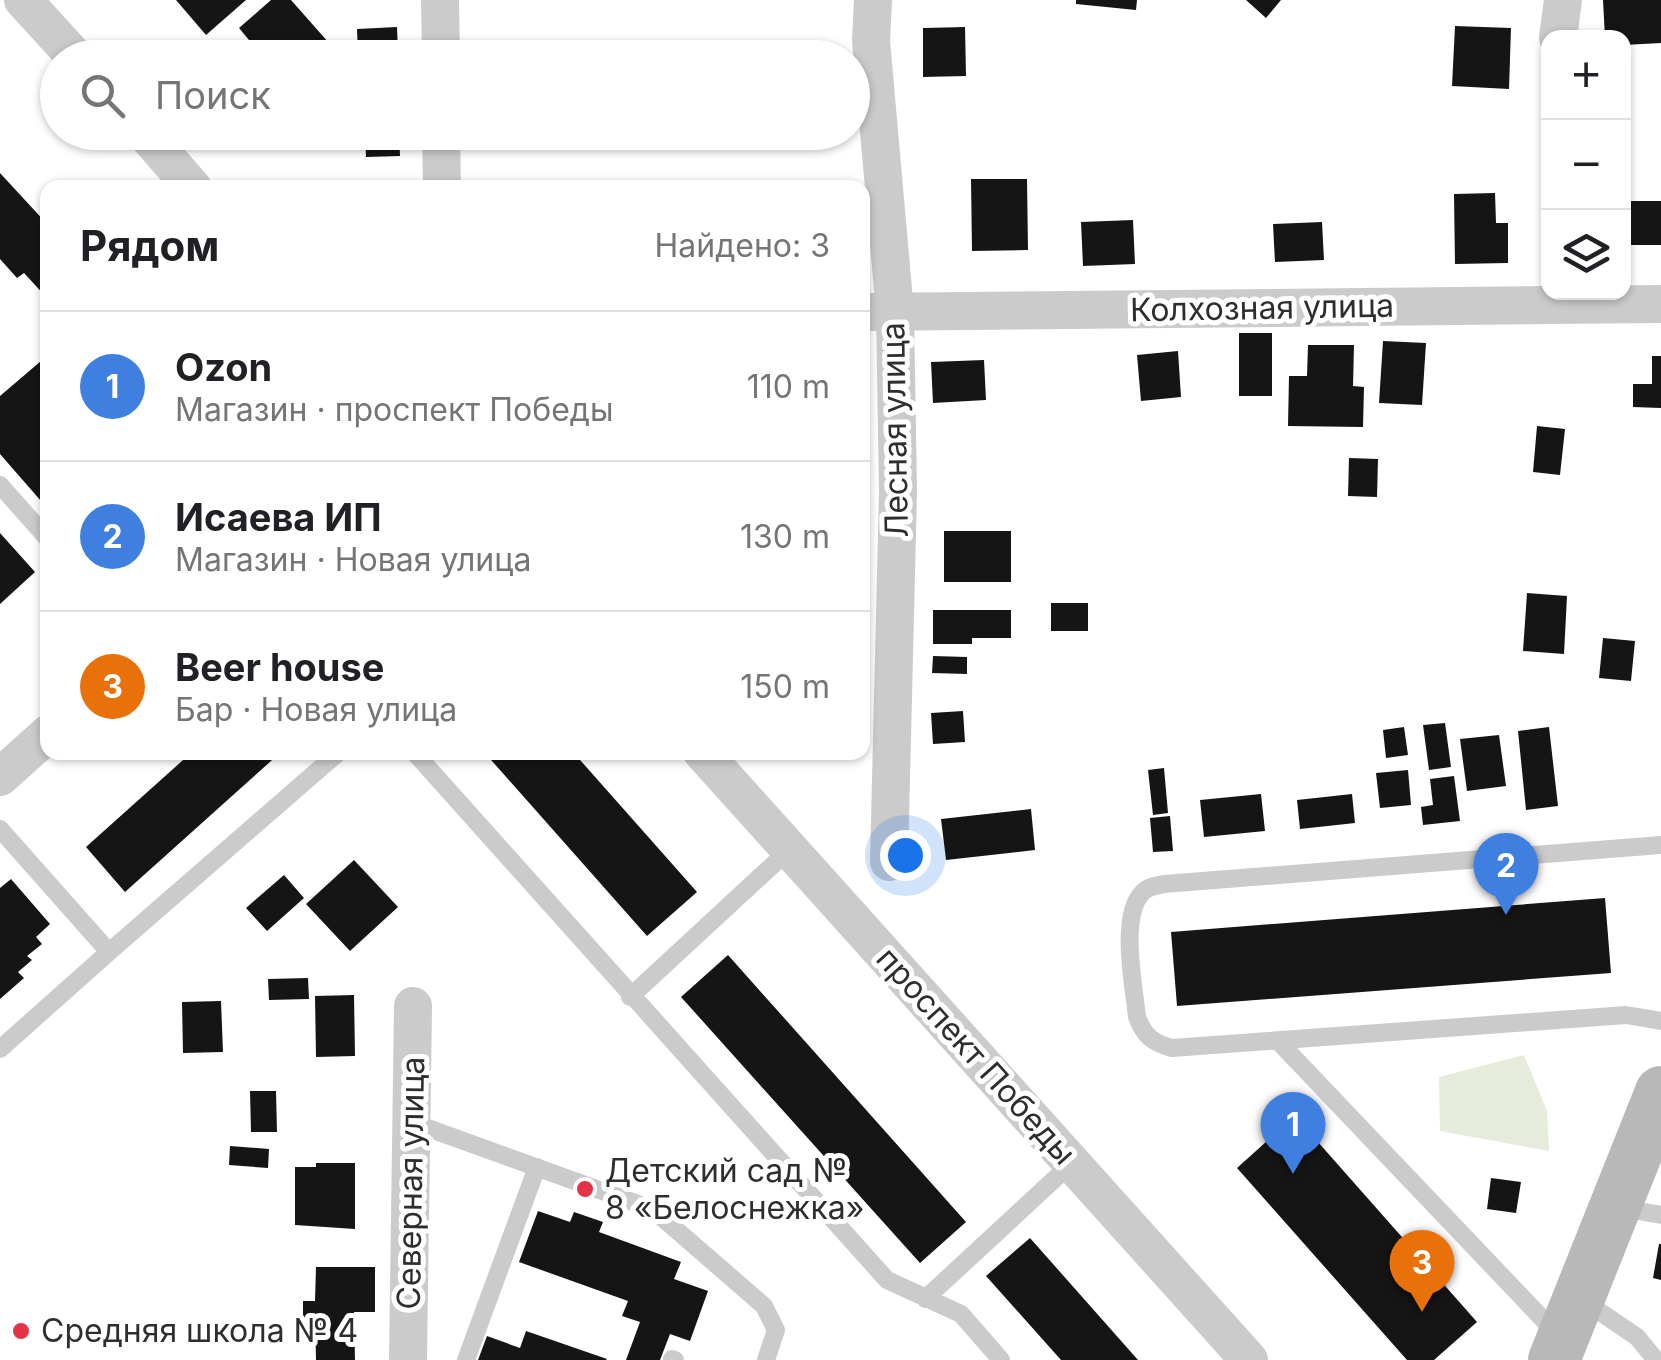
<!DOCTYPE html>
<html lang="ru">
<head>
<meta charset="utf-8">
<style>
	:root { --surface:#fff; --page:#f2f2f2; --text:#202124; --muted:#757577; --line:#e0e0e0; --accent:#db2777 }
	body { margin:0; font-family:Inter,sans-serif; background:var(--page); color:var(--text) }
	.controls { position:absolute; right:30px; top:30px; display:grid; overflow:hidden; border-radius:20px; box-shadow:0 2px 8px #0004 }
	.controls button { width:90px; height:90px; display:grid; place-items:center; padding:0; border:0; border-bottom:2px solid var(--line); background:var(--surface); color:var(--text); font:50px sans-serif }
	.you { position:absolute; left:905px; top:855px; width:35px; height:35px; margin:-25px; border:8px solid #fff; border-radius:50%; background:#1a73e8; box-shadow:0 0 0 15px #1a73e833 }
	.badge { display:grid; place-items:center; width:65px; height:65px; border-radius:50%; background:var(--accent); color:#fff; font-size:32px; font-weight:700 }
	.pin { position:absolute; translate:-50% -82px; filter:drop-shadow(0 2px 5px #0008) }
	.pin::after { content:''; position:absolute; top:52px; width:35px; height:30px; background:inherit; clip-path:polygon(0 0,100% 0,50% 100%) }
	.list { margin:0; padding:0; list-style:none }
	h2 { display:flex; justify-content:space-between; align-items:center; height:130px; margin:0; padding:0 40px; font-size:42px }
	h2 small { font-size:32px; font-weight:400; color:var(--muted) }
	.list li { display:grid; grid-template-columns:65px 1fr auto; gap:30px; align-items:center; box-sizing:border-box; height:150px; padding:0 40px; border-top:2px solid var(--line) }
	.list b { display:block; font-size:38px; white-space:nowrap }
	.list p { margin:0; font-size:32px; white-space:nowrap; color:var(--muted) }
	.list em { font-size:32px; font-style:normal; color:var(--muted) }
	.icon { flex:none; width:55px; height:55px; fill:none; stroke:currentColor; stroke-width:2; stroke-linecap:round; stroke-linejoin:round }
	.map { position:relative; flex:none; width:1661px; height:1360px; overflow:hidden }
	.search { position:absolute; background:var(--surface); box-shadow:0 2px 8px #0004; left:40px; top:40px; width:830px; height:110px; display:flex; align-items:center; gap:25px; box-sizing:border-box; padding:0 35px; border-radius:55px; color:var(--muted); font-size:38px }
	.panel { position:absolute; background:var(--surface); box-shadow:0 2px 8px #0004; left:40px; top:180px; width:830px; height:580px; border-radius:20px }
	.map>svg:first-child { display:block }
	.green { fill:#e5ecdc }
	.building { fill:#151515 }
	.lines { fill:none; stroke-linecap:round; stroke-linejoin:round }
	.lane { stroke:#cbcbcb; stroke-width:18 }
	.street { stroke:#cbcbcb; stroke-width:38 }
	.secondary { stroke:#b8b8b8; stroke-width:52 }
	.poi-dot { fill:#e43246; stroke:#fff; stroke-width:4 }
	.labels { text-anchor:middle; stroke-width:10; stroke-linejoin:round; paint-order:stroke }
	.street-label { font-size:32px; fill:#2e2e2e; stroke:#fff }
	.poi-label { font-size:32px; fill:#2e2e2e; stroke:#fff; text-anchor:start }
</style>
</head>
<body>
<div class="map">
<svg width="1661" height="1360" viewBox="0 0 1661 1360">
	<rect width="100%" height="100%" fill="#fff"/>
	<path class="green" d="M1524,1055L1547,1111L1549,1151L1440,1131L1439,1077Z"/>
	<path class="building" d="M176,0H246L206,35Z
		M271,0H291L329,43L312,58H264L239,28Z
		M1076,0H1137L1136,10L1076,4Z
		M1246,0H1281L1266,18Z
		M1603,0H1661V43L1624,45V38H1605Z
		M1455,26L1511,28L1509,89L1452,86Z
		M397,27L398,52L358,54L357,29Z
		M965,27L966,76L923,77V28Z
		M365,132H399L400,156L366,157Z
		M0,173L48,225V299L24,273L17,278L0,259Z
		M971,179H1027L1028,250L972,251Z
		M1495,193L1496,223H1508V263L1455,264L1454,194Z
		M1629,201H1661V245H1629Z
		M1133,220L1135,264L1083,266L1081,222Z
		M1322,222L1324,260L1275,262L1273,224Z
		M1239,333H1272V396H1239Z
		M862,341H866L867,388H862Z
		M1383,341L1426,343L1422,405L1379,403Z
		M1308,345H1354L1353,386L1364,387L1363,427L1288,426L1289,376H1307Z
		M1178,351L1181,397L1141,401L1137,355Z
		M48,355V509L0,454V396Z
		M1652,356H1661V408L1633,407V384H1652Z
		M984,360L986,400L933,403L931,362Z
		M1537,426L1565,429L1560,475L1533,472Z
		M1349,458L1378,459L1377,497L1348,496Z
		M944,531H1011V582H944Z
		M0,533L35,572L0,604Z
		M1527,593L1567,596L1564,654L1523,651Z
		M1051,603H1088V631H1051Z
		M933,610H1011V638H972V644H933Z
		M862,626L870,627L868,646L862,645Z
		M1603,638L1635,641L1631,681L1599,678Z
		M933,656L967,657V674L932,673Z
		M963,711L965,742L933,744L931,713Z
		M1445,723L1451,767L1429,770L1423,725Z
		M1404,727L1408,755L1386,758L1383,730Z
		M1549,727L1558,806L1526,810L1518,731Z
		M1499,735L1506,786L1467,791L1460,739Z
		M192,752H281L125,892L86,847Z
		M484,752H573L697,892L647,936Z
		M1164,768L1168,813L1153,815L1148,770Z
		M1408,770L1411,805L1380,808L1376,773Z
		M1454,776L1460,821L1423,825L1421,807L1433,805L1430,779Z
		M1261,794L1265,831L1204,837L1200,800Z
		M1352,794L1355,823L1300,829L1297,800Z
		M1031,809L1035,850L946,860L941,819Z
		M1170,816L1173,851L1153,852L1150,818Z
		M354,860L398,907L350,951L306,904Z
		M284,875L304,898L267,931L246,908Z
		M11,879L50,924L36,937L42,944L27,956L32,960L18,972L24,978L0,999V888Z
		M1605,898L1611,973L1177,1006L1171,932Z
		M728,955L966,1222L920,1263L681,997Z
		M308,978L309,999L269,1000L268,979Z
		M354,995L355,1056L316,1057L315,996Z
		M221,1001L223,1052L183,1053L182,1002Z
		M250,1091H276L277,1132H251Z
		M1295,1116L1477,1322L1434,1360H1407L1237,1168Z
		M230,1146L269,1149L268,1168L229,1165Z
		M316,1163H355V1229L295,1225V1167H316Z
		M1491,1178L1521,1182L1516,1213L1487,1209Z
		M538,1211L570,1222L574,1212L603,1222L599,1232L681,1262L674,1279L708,1291L690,1341L670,1334L660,1360H626L640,1322L622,1316L628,1301L519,1262Z
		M1030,1238L1138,1360H1061L986,1276Z
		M1659,1244H1661V1280L1653,1278Z
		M316,1267H375V1312H354L355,1360H316L315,1319H303V1301H315Z
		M526,1331L607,1359L606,1360H478L487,1336L520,1348Z"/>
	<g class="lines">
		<path class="lane" d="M0,485L48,539
			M414,752L887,1280L961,1314L1001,1360
			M0,829L109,952L339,752
			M1661,845L1164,884C1156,886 1149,886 1143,892C1119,915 1134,986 1137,1017C1144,1036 1153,1043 1172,1048L1626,1015L1661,1021
			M630,997L789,850
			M1278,1041L1557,1334
			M0,1049L109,952
			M411,1122L638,1204L658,1214L764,1306L776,1330L766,1360
			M1621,1208L1661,1215
			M925,1299L1073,1162
			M1584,1301L1637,1337L1656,1360
			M672,1359L675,1360
			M466,1360L537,1167"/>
		<path class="street" d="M23,0L76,58
			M440,0L441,58
			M873,0L871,41L895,312L898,492L889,862
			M1558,38L1563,0
			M144,132L193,188
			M441,132L442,188
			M862,312L1661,304
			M702,752L1249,1360
			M0,777L48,734
			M408,1360L413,1006"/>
		<path class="secondary" d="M1554,1360L1661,1092"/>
	</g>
	<g class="poi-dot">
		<circle cx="585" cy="1189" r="10"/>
		<circle cx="21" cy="1331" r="10"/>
	</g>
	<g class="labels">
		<g class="street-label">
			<text transform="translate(1262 308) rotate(-1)" y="11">Колхозная улица</text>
			<text transform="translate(895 430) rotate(-91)" y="11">Лесная улица</text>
			<text transform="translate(976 1056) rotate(48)" y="11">проспект Победы</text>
			<text transform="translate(411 1183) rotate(-89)" y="11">Северная улица</text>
		</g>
		<g class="poi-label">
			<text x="605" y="1182">Детский сад №<tspan x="605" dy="37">8 «Белоснежка»</tspan></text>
			<text x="41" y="1342">Средняя школа № 4</text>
		</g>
	</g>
</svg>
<div class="controls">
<button>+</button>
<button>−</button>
<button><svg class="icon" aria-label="layers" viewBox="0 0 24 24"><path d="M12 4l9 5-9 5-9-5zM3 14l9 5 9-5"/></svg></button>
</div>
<div class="you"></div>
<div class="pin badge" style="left:1293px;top:1174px;background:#3f7fe0">1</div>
<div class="pin badge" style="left:1506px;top:915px;background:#3f7fe0">2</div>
<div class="pin badge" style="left:1422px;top:1312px;background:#e8710a">3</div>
<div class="search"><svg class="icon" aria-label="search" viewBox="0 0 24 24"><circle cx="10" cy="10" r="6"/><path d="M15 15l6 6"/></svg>Поиск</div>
<section class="panel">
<h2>Рядом<small>Найдено: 3</small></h2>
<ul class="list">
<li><span class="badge" style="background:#3f7fe0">1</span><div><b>Ozon</b><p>Магазин · проспект Победы</p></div><em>110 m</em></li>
<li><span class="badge" style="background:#3f7fe0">2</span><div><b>Исаева ИП</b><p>Магазин · Новая улица</p></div><em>130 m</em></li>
<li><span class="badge" style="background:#e8710a">3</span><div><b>Beer house</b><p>Бар · Новая улица</p></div><em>150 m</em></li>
</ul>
</section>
</div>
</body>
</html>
